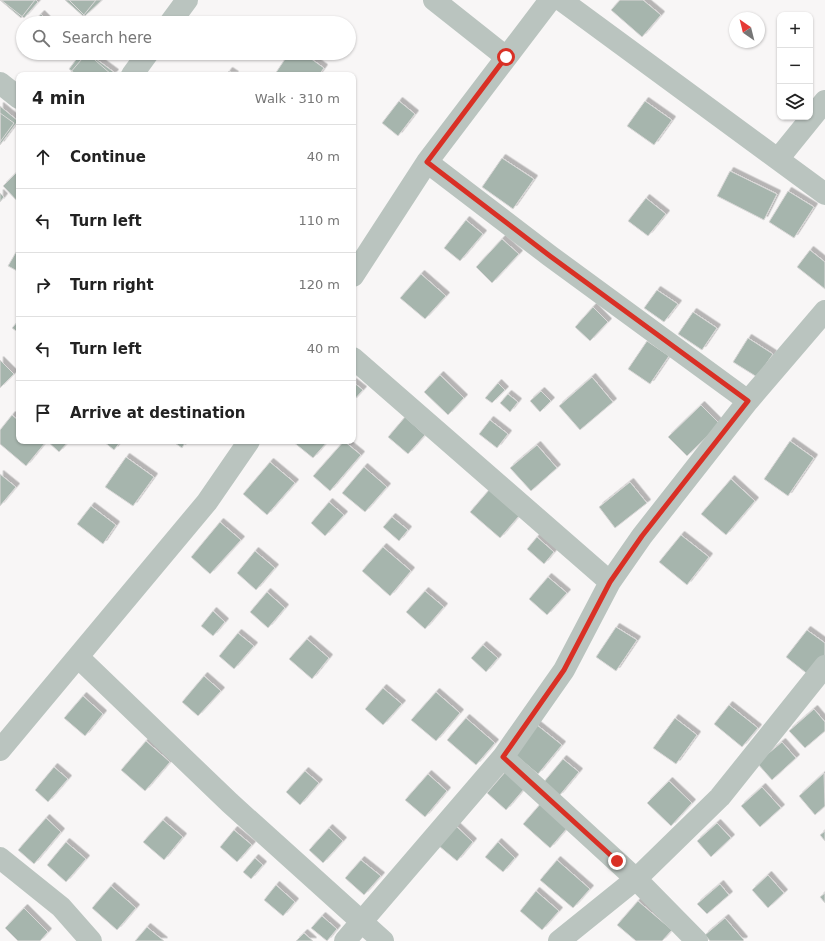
<!DOCTYPE html>
<html lang="en">
<head>
<meta charset="utf-8">
<style>
	:root { --surface:#fff; --page:#f6f6f6; --text:#222; --muted:#767676; --line:#e0e0e0 }
	body { margin:0; font-family:"DejaVu Sans",sans-serif; background:var(--page); color:var(--text) }
	.controls { position:absolute; right:12px; top:12px; display:grid; overflow:hidden; border-radius:8px; box-shadow:0 1px 3px #0004 }
	.controls button { width:36px; height:36px; display:grid; place-items:center; padding:0; border:0; border-bottom:1px solid var(--line); background:var(--surface); color:var(--text); font:20px sans-serif }
	.compass { position:absolute; left:729px; top:12px; width:36px; height:36px; border-radius:50%; background:var(--surface); box-shadow:0 1px 3px #0004; rotate:325deg }
	.stop { position:absolute; width:12px; height:12px; margin:-9px; border:3px solid #d93025; border-radius:50%; background:#fff }
	.stop.end { background:#d93025; border-color:#fff; box-shadow:0 1px 4px #0008 }
	.list { margin:0; padding:0; list-style:none }
	h2 { display:flex; justify-content:space-between; align-items:center; height:52px; margin:0; padding:0 16px; font-size:17px }
	h2 small { font-size:13px; font-weight:400; color:var(--muted) }
	.list li { display:grid; grid-template-columns:26px 1fr auto; gap:12px; align-items:center; box-sizing:border-box; height:64px; padding:0 16px; border-top:1px solid var(--line) }
	.list b { display:block; font-size:15px; white-space:nowrap }
	.list em { font-size:13px; font-style:normal; color:var(--muted) }
	.icon { flex:none; width:22px; height:22px; fill:none; stroke:currentColor; stroke-width:2; stroke-linecap:round; stroke-linejoin:round }
	.map { position:relative; flex:none; width:825px; height:941px; overflow:hidden }
	.search { position:absolute; background:var(--surface); box-shadow:0 1px 3px #0004; left:16px; top:16px; width:340px; height:44px; display:flex; align-items:center; gap:10px; box-sizing:border-box; padding:0 14px; border-radius:22px; color:var(--muted); font-size:15px }
	.panel { position:absolute; background:var(--surface); box-shadow:0 1px 3px #0004; left:16px; top:72px; width:340px; height:372px; border-radius:8px }
	.map>svg:first-child { display:block }
	.building { fill:#a6b5ad; stroke:#dad8d8; filter:url(#shadow) }
	.lines { fill:none; stroke-linecap:round; stroke-linejoin:round }
	.minor { stroke:#bac4bf; stroke-width:22 }
	.route { stroke:#d93025; stroke-width:5 }
</style>
</head>
<body>
<div class="map">
<svg width="825" height="941" viewBox="0 0 825 941">
	<defs>
		<filter id="shadow"><feDropShadow dx="3.5" dy="-3.5" stdDeviation="0" flood-color="#0004"/></filter>
	</defs>
	<rect width="100%" height="100%" fill="#f8f6f6"/>
	<path class="building" d="M0,0H35L21,18Z
		M1,0H36L38,2L24,18Z
		M65,0H96L83,16Z
		M69,0H102L85,16Z
		M620,0H643L661,15L642,37L611,10Z
		M41,14L50,23H33Z
		M81,53H88L115,73L113,75H77L69,69Z
		M87,53L112,75H71L70,73Z
		M289,53H303L324,68L319,75H276L275,74Z
		M229,71L235,75H226Z
		M399,101L415,114L398,136L382,123Z
		M645,101L672,120L654,145L627,126Z
		M0,106L18,121L0,145Z
		M0,113L14,123L0,142Z
		M502,158L534,179L513,209L482,187Z
		M730,171L777,194L764,220L717,196Z
		M16,173L19,176V203L3,186Z
		M788,191L814,207L794,238L769,222Z
		M0,193L4,197L0,202Z
		M646,198L666,214L648,236L628,221Z
		M466,220L483,234L460,261L444,248Z
		M502,239L519,254L492,283L476,267Z
		M19,247V272L8,266Z
		M810,250L825,262V289L797,267Z
		M421,274L446,296L425,319L400,298Z
		M657,290L678,304L664,322L644,308Z
		M593,307L608,322L590,341L575,327Z
		M693,312L717,328L702,350L678,334Z
		M19,320V333L12,328Z
		M748,338L773,354L757,377L733,362Z
		M647,341L669,356L650,384L628,369Z
		M0,360L14,374L0,388Z
		M440,375L464,398L448,415L424,392Z
		M592,377L613,402L580,430L559,406Z
		M353,382L363,390L353,401Z
		M498,383L505,390L492,403L485,398Z
		M541,391L551,401L540,412L530,401Z
		M508,394L518,402L510,412L500,403Z
		M701,405L720,424L687,456L668,437Z
		M12,415L19,421V441H44L45,443L26,466L0,444V430Z
		M405,417L425,435L408,454L388,437Z
		M490,420L508,434L497,448L479,434Z
		M47,441H69L59,452Z
		M103,441H121L114,450Z
		M172,441H186L182,448Z
		M292,441H328L313,458Z
		M344,441L361,455L330,491L313,476Z
		M790,441L814,458L788,496L764,479Z
		M537,445L557,468L531,491L510,468Z
		M126,457L154,477L133,506L105,487Z
		M270,462L295,483L267,515L243,494Z
		M364,467L387,487L365,512L342,493Z
		M0,474L16,487L0,506Z
		M731,479L755,501L726,535L701,514Z
		M630,482L647,503L615,528L599,507Z
		M489,490L519,516L500,538L470,512Z
		M329,502L344,515L325,536L311,523Z
		M91,506L116,525L103,544L77,524Z
		M392,517L408,530L399,541L383,527Z
		M220,522L241,540L210,574L191,557Z
		M681,535L709,557L687,585L659,562Z
		M537,537L554,552L544,564L527,549Z
		M383,547L411,571L390,596L362,571Z
		M255,551L275,568L256,590L237,573Z
		M548,577L567,593L547,615L529,599Z
		M425,591L444,607L425,629L406,612Z
		M267,592L285,608L268,628L250,612Z
		M213,611L225,622L213,636L201,626Z
		M616,627L637,640L616,671L596,657Z
		M807,630L825,643V657L810,676L786,657Z
		M238,633L254,646L234,669L219,656Z
		M307,639L329,658L312,679L289,659Z
		M483,645L498,658L486,672L471,658Z
		M204,676L221,691L198,716L182,702Z
		M383,688L402,704L383,725L365,709Z
		M436,692L460,713L436,741L411,720Z
		M83,696L103,714L85,736L64,718Z
		M729,705L758,728L742,747L714,724Z
		M814,709L825,722V731L805,748L789,731Z
		M466,718L495,743L476,765L447,740Z
		M675,718L697,735L676,764L653,748Z
		M537,725L562,745L538,774L513,753Z
		M146,741L170,762L145,791L121,770Z
		M782,742L796,758L772,780L757,763Z
		M563,759L579,772L559,796L543,783Z
		M54,767L68,779L48,802L35,790Z
		M305,771L319,783L300,805L286,792Z
		M506,771L525,788L506,810L487,793Z
		M824,773L825,806L815,815L799,796Z
		M428,774L447,791L425,817L405,800Z
		M669,781L692,803L671,826L647,803Z
		M762,787L781,808L760,827L741,806Z
		M542,802L569,826L550,848L523,824Z
		M46,818L61,832L34,864L18,850Z
		M163,820L183,837L164,860L143,842Z
		M717,823L731,838L711,857L697,841Z
		M456,826L473,842L457,861L439,846Z
		M329,828L343,841L323,863L309,850Z
		M234,830L252,845L237,862L220,847Z
		M825,831V841L820,835Z
		M66,842L86,859L66,882L47,865Z
		M498,842L515,858L503,872L485,857Z
		M255,858L263,865L251,879L243,872Z
		M361,860L381,876L364,895L345,878Z
		M557,860L590,889L573,908L540,880Z
		M768,875L784,893L768,908L752,890Z
		M720,884L729,895L707,914L697,904Z
		M276,885L295,902L283,916L264,900Z
		M111,886L136,908L117,930L92,908Z
		M536,891L559,911L542,930L520,911Z
		M825,893V903L820,897Z
		M638,901L672,930L662,941H636L617,925Z
		M24,908L48,932L40,941H18L5,928Z
		M322,916L337,929L327,941L311,928Z
		M725,918L744,940L743,941H710L705,935Z
		M147,927L164,941H135Z
		M304,933L313,941H296Z"/>
	<g class="lines">
		<path class="minor" d="M434,0L506,57
			M561,0L825,194
			M170,23L187,0
			M132,75L148,53
			M0,83L19,98
			M778,159L825,101
			M427,162L550,256L748,401
			M353,276L427,162L550,0
			M353,358L610,582
			M78,657L230,803L383,941
			M0,750L207,502L249,441
			M503,757L636,879L697,941
			M0,858L61,907L91,941
			M345,941L503,757L564,670L610,582L642,536L748,401L825,311
			M559,941L636,879L720,797L825,666"/>
	</g>
	<g class="lines">
		<path class="route" d="M506,57L427,162L550,256L748,401L642,536L610,582L564,670L503,757L617,861"/>
	</g>
</svg>
<div class="controls">
<button>+</button>
<button>−</button>
<button><svg class="icon" aria-label="layers" viewBox="0 0 24 24"><path d="M12 4l9 5-9 5-9-5zM3 14l9 5 9-5"/></svg></button>
</div>
<svg class="compass" viewBox="-18 -18 36 36"><path d="M0-13l5 13h-10z" fill="#e53935"/><path d="M0 13l5-13h-10z" fill="#767676"/></svg>
<div class="stop" style="left:506px;top:57px"></div>
<div class="stop end" style="left:617px;top:861px"></div>
<div class="search"><svg class="icon" aria-label="search" viewBox="0 0 24 24"><circle cx="10" cy="10" r="6"/><path d="M15 15l6 6"/></svg>Search here</div>
<section class="panel">
<h2>4 min<small>Walk · 310 m</small></h2>
<ul class="list">
<li><svg class="icon" aria-label="ahead" viewBox="0 0 24 24"><path d="M12 20V5M6 11l6-6 6 6"/></svg><div><b>Continue</b></div><em>40 m</em></li>
<li><svg class="icon" aria-label="left" viewBox="0 0 24 24"><path d="M17 20v-9H6M10 6l-5 5 5 5"/></svg><div><b>Turn left</b></div><em>110 m</em></li>
<li><svg class="icon" aria-label="right" viewBox="0 0 24 24"><path d="M7 20v-9h11M14 6l5 5-5 5"/></svg><div><b>Turn right</b></div><em>120 m</em></li>
<li><svg class="icon" aria-label="left" viewBox="0 0 24 24"><path d="M17 20v-9H6M10 6l-5 5 5 5"/></svg><div><b>Turn left</b></div><em>40 m</em></li>
<li><svg class="icon" aria-label="arrive" viewBox="0 0 24 24"><path d="M6 21V4h12l-3 4 3 4H6"/></svg><div><b>Arrive at destination</b></div></li>
</ul>
</section>
</div>
</body>
</html>
